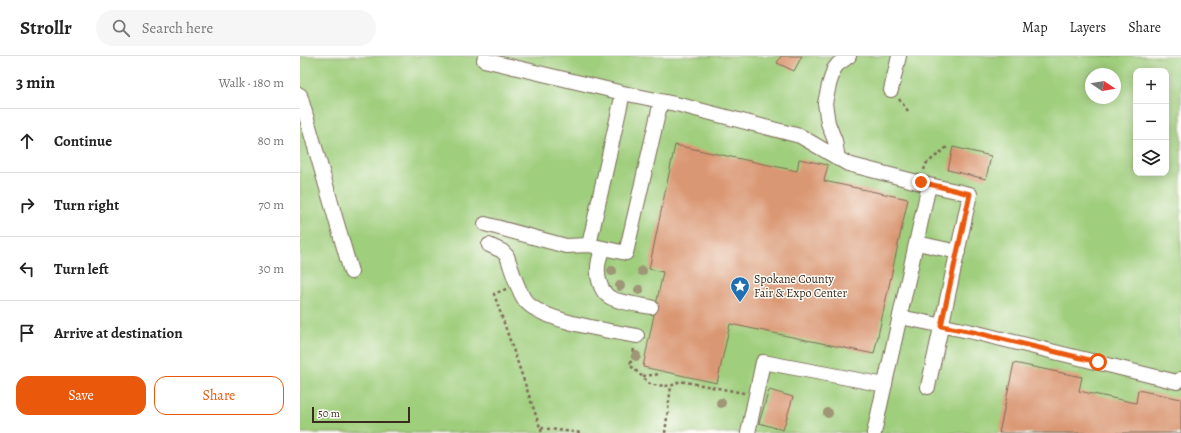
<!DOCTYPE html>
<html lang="en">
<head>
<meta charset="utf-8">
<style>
	:root { --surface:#fff; --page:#f6f6f6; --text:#222; --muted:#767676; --line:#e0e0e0; --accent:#ea580c }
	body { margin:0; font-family:Alegreya,serif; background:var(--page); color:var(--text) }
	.controls { position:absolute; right:12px; top:12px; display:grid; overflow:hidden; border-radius:8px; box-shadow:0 2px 10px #0003 }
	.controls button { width:36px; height:36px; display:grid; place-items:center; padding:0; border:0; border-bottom:1px solid var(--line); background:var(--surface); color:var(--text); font:20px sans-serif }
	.compass { position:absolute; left:785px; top:12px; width:36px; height:36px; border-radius:50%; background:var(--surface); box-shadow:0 2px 10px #0003; rotate:102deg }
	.scale { position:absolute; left:12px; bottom:10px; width:98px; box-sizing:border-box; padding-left:4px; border:2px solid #3b2a1e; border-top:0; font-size:11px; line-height:14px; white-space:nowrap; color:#3b2a1e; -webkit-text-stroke:3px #fdfcf7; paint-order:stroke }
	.stop { position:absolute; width:12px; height:12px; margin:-9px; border:3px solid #ea580c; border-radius:50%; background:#fff }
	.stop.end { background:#ea580c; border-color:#fff; box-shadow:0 1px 4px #0008 }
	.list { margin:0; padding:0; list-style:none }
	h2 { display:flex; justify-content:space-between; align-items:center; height:52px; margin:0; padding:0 16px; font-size:17px }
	h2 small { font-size:13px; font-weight:400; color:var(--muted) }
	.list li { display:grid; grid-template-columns:26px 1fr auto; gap:12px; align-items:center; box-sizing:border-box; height:64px; padding:0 16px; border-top:1px solid var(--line) }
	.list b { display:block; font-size:15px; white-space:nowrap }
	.list em { font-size:13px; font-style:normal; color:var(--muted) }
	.actions { display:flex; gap:8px; padding:12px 16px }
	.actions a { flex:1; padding:9px 0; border:1px solid var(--accent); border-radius:12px; text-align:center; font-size:14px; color:var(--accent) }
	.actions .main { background:var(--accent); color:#fff }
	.icon { flex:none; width:22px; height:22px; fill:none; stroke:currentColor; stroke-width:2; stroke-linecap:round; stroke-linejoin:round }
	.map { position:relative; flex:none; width:881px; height:377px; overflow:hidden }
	header { display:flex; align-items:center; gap:24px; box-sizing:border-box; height:56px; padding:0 20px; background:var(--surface); border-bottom:1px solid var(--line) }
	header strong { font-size:19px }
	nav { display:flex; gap:22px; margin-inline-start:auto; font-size:14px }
	.search { width:280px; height:36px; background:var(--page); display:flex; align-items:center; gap:10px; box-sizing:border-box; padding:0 14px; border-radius:22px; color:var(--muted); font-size:15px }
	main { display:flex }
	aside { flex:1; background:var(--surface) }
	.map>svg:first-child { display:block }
	.green { fill:#9fce7c; stroke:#6d7c4d; fill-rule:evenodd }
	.building { fill:#da9773 }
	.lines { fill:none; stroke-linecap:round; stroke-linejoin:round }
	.minor-casing { stroke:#7b6956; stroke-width:16 }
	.path { stroke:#7b6956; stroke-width:2.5; stroke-dasharray:3 3; stroke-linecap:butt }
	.minor { stroke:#fff; stroke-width:14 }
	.tree { fill:#9e9675 }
	.route { stroke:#ea580c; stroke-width:5 }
	.labels { text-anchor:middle; stroke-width:3; stroke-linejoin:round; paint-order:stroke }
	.poi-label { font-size:12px; fill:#3b2a1e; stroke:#fdfcf7; text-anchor:start }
</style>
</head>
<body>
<header>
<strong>Strollr</strong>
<div class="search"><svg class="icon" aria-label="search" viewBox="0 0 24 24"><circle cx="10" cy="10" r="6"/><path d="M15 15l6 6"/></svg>Search here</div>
<nav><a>Map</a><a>Layers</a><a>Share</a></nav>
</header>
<main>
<aside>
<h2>3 min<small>Walk · 180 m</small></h2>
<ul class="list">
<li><svg class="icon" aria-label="ahead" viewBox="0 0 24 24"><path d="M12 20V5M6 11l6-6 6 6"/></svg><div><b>Continue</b></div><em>80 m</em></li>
<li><svg class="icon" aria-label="right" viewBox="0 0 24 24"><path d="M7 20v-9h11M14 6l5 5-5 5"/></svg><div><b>Turn right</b></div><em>70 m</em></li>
<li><svg class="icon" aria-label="left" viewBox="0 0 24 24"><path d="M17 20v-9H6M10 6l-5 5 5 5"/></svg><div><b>Turn left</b></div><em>30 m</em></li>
<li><svg class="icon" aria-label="arrive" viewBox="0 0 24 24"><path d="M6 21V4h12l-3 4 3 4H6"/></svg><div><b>Arrive at destination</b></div></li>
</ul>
<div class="actions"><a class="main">Save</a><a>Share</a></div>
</aside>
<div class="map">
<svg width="881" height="377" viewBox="0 0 881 377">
	<rect width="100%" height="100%" fill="#fdfcf7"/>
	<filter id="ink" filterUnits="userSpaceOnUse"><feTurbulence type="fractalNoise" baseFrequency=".025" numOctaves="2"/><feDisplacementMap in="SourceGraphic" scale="8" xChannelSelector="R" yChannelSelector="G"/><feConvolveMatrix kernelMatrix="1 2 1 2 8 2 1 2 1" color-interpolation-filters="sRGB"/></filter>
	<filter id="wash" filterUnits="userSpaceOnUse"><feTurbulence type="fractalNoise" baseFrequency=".012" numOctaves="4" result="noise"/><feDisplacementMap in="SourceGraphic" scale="16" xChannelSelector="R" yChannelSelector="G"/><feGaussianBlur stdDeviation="0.9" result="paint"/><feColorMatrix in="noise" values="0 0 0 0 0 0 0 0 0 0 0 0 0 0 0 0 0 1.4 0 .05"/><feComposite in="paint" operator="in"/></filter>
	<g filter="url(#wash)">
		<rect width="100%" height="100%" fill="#f2ddbe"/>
		<path class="green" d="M0,0H881V377H0ZM836,15H866V117H836ZM791,18H815V42H791Z"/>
		<g id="blocks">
			<path class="building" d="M481,0H502L494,15L477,7Z
				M375,89L497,115L499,103L528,109L524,125L608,143L574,298L430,268L417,327L343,311L363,216L349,213Z
				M653,91L691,100L686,123L648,114Z
				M714,307L782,321L779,335L836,347L838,334L881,343V377H699Z
				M469,334L493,341L483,374L459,367Z"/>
		</g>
	</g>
	<g filter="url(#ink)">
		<use href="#blocks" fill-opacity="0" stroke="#7b6956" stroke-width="1"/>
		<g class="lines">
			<g class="minor-casing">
				<path id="minor" d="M184,4L323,37
					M591,34L599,0
					M0,39L51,216
					M361,45L326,197L289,189L323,37L380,49L500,80L548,108L629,129L574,377
					M538,103L535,85L528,67L525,47L529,29L534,13L538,8L549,0
					M185,168L266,190L289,189
					M617,187L658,196
					M189,189L202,195L207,200C212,214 216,230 224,243C238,265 311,275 337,280
					M302,192C301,198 298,205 298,211C297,220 300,234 308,240C315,246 341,249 351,251
					M600,261L673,276L877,326L881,323
					M628,331L670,138L629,129
					M448,377L463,306L585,329"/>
			</g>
			<path class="path" d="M599,43L608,55
				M624,114L626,108L647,91
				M206,233L194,238L242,377
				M334,293L330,309L351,329L371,330L380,325L444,337
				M343,320L361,318
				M241,372L282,377
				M365,377L371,330"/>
			<use href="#minor" class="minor"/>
		</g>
		<g class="tree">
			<circle cx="312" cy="215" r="5"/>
			<circle cx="342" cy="215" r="5"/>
			<circle cx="320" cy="230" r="5"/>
			<circle cx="339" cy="234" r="5"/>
			<circle cx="336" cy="300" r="5"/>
			<circle cx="421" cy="347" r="5"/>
			<circle cx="528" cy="357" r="5"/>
		</g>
	</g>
	<g class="lines" filter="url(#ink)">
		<path class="route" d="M621,126L670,138L641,270L673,276L798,306"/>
	</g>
	<defs>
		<g id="sight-pin" transform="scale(1)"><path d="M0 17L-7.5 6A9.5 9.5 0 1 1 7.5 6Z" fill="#1f6fb2" stroke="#fdfcf7"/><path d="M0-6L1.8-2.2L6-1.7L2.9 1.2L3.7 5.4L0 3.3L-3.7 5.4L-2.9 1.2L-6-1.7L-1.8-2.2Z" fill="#fff"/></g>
	</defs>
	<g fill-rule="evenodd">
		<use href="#sight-pin" x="440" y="230"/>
	</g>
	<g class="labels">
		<g class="poi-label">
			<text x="454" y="227">Spokane County<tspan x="454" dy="14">Fair &amp; Expo Center</tspan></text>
		</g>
	</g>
</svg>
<div class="controls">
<button>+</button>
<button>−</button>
<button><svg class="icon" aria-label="layers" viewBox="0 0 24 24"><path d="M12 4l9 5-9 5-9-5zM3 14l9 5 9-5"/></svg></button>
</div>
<svg class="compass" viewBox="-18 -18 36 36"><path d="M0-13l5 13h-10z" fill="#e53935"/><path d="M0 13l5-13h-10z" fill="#767676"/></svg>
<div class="scale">50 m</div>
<div class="stop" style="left:798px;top:306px"></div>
<div class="stop end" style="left:621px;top:126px"></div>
</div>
</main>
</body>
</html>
